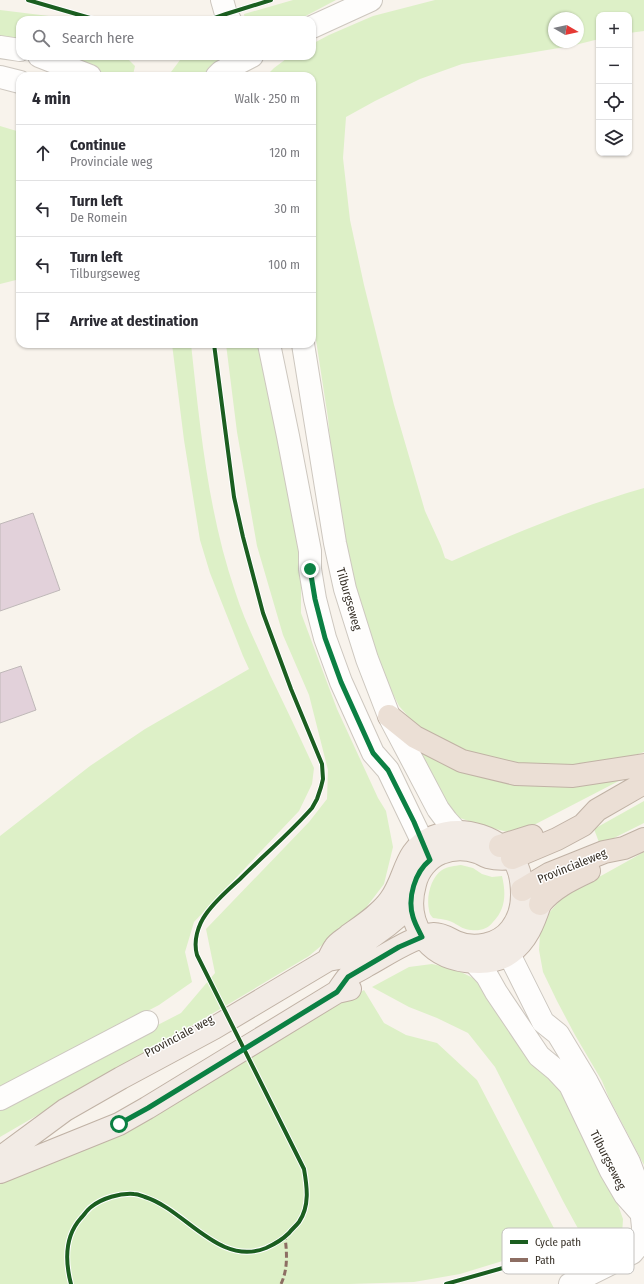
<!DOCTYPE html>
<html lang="en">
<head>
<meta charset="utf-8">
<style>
	:root { --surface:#fff; --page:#f2f2f3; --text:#2b2b33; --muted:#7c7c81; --line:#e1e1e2 }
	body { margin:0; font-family:"Fira Sans Condensed",sans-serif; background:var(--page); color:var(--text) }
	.controls { position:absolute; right:12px; top:12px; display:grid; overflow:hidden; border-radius:8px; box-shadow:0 1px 3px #0004 }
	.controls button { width:36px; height:36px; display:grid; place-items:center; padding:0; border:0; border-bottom:1px solid var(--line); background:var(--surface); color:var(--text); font:20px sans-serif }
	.compass { position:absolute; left:548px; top:12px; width:36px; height:36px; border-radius:50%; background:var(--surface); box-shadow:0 1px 3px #0004; rotate:99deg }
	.stop { position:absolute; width:12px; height:12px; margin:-9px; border:3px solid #0b8043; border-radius:50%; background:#fff }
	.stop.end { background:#0b8043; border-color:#fff; box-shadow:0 1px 4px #0008 }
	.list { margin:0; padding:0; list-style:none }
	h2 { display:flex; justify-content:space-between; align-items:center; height:52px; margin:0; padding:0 16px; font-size:17px }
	h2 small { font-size:13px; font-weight:400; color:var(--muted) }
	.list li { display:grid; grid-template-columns:26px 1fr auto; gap:12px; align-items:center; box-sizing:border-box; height:56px; padding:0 16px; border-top:1px solid var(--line) }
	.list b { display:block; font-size:15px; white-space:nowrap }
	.list p { margin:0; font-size:13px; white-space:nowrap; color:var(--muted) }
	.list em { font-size:13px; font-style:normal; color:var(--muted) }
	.icon { flex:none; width:22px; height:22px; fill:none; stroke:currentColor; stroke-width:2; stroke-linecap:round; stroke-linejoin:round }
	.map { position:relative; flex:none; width:644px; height:1284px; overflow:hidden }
	.search { position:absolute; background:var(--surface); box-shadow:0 1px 3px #0004; left:16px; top:16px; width:300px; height:44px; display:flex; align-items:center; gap:10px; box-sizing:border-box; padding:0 14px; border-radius:12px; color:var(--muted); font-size:15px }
	.panel { position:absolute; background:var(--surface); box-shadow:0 1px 3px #0004; left:16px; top:72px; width:300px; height:276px; border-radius:12px }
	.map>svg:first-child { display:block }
	.green { fill:#ddf0c7; fill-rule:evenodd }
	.building { fill:#e2d1da; stroke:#bfb8b8 }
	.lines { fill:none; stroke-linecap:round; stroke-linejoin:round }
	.minor-casing { stroke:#cdc7bf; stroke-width:24 }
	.major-casing { stroke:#c0b2a5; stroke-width:24 }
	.highway-casing { stroke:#c0b2a5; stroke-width:24 }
	.minor { stroke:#fefdfc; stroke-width:22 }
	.major { stroke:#f2ebe5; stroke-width:22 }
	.highway { stroke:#ebdfd5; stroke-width:22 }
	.quiet { stroke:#8d6e63; stroke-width:3; stroke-dasharray:6 3; stroke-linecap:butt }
	.cycleway-casing { stroke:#fff; stroke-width:6 }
	.cycleway { stroke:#1b5e20; stroke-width:4 }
	.route { stroke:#0b8043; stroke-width:5 }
	.labels { text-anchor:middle; stroke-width:3; stroke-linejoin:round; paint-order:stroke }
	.street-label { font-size:12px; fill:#362f26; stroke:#fff }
	.key { fill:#fff; stroke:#c3c1be; stroke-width:1 }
	.key-label { font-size:11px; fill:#362f26 }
</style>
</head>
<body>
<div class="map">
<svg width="644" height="1284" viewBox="0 0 644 1284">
	<rect width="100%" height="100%" fill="#f8f3ec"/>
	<path class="green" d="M293,0H336L298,20H245L244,14Z
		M435,0H644V31L629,33V15H599V39L571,46L462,64L420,79L375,101L346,117L343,158L350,220L364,285L394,405L425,511L441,546L445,558L452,561C515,533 578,507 644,488V752L635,755L571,767L521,766L463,754L421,731L399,706L387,682L371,644L339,540L328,418L312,314V76H266L274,68L290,56H312V44L329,35L373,16ZM554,18H578V42H554Z
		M0,10L49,16L61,20H20V41L0,37Z
		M64,56H125L135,66L133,75L108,76Z
		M183,56H221L217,64L204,76H168Z
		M0,126L20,132V279L0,284Z
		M172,344H191C200,427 208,512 235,591C244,620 258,647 270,675C285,706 300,737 314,768L312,784L299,811L194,922L185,952L192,982L159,1005L0,1088V836L90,766L145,729L249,669L243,656L210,573L200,540L184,440Z
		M226,344H264L301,550V613L337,709L378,798L386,811L393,847L384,884L365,909L309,956L227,1005L0,1137V1106L181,1013L215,973L206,929L309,822L327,799L328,770L309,695L283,635L257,546L237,432Z
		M414,747L460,770H640L530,827L511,833L477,824L460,818L448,810Z
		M644,801V823L600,845L594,829Z
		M644,852V1165L609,1098L602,1081L575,1035L557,1001L543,972L539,950L540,934L548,914L563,897Z
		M461,865L473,868L482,874L492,877L502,876C506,893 506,909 493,922C488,929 480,931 471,930C465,930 459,926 454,923C447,919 440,919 433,918C431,916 429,913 429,910C426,897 431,877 442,870C448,866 455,866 461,865Z
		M432,964L455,969L477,980L559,1088L617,1202L623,1219L622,1235L600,1258L593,1256L563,1201L495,1067L468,1033L437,1018L409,1007L372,987L409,967Z
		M364,990L384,1023L406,1035L437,1043L477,1080L558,1236L541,1246L509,1259L460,1274L414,1282L349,1284H0V1183L126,1126Z"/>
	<path class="building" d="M33,513L60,590L0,611V524Z
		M21,666L36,710L0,723V673Z"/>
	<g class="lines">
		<g class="minor-casing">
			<path id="minor" d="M222,0L226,14L230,20
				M312,27L371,0
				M0,47L20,50
				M39,56L90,76
				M217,76L221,72L252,56
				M0,77L20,82
				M269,344L288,436L310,551V569L315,599L325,638L341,682L373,753L388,770L423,843
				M303,344L335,543L345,589L367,659L389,716L438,809L447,821L457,832
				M509,954L543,1022L558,1034L587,1082L629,1162L639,1189L643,1227L642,1238L637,1247L632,1253L570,1284
				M475,963L487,976L496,992L539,1056L556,1070L570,1085L611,1171L625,1195L642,1214
				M0,1099L147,1022"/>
		</g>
		<g class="major-casing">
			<path id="major" d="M512,858C504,859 496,859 488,857C484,856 481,853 477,852C465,848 453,848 441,853C428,858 418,871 415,884C404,923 427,956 466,961C481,963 498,962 510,953C527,941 534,922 540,904
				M328,960C330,956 332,951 335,947C338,942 345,939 349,935C363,925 380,914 390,900C407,877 403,850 433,837C463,825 502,836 517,866C521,875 522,886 522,895C522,907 518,920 511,929C499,945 474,950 456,942C449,939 443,934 434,934C415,935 383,957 366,966C360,970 352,973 348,977C344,981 341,987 337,992
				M0,1158L65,1110L121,1078L214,1028L328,960L344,957L388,925L412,905
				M0,1172L119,1124L147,1108L337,992L350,989"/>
		</g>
		<g class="highway-casing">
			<path id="highway" d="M389,716L415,737L462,761L516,774L573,776L644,765
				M500,846L532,836
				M512,858L557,839L583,825L597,810L644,783
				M522,890L549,874L604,852L624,848L644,839
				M540,904C553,888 570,880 589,871"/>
		</g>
		<use href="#minor" class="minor"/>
		<use href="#major" class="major"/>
		<use href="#highway" class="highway"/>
		<path class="quiet" d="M281,1284C288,1269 287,1253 285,1237"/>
		<g class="cycleway-casing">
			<path id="cycleway" d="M28,0L97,20
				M209,20L226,14L271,0
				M71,1284C65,1261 64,1237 81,1218C84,1215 87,1210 91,1207C102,1198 120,1193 134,1194C138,1194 142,1196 145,1197C186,1210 219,1267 266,1248C275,1244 282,1240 289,1233C292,1229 296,1226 299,1222C310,1206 307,1186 304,1169L197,955C193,941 198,925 206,914C215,901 229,889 240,879C264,855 290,833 312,808L317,799L321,787L323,779L322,764L291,689L263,613L243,537L234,497L214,344
				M446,1284L510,1266L570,1239L597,1271"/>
		</g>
		<use href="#cycleway" class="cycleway"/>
	</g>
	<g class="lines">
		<path class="route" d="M119,1124L148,1108L337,992L348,977L399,947L422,937C419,931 415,924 413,917C407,898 415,872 430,860L414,822L388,770L373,753L341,682L325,638L315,599L310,569"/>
	</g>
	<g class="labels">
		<g class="street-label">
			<text transform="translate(349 599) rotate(74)" y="4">Tilburgseweg</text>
			<text transform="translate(572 866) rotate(-22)" y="4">Provincialeweg</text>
			<text transform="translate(179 1036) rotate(-28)" y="4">Provinciale weg</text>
			<text transform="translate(608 1160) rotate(63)" y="4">Tilburgseweg</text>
		</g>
	</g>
	<rect x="502" y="1228" width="132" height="46" rx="6" class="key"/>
	<rect x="510" y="1240" width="18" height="4" fill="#1b5e20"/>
	<rect x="510" y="1258" width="18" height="4" fill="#8d6e63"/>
	<g class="key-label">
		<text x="535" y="1246">Cycle path</text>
		<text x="535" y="1264">Path</text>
	</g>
</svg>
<div class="controls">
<button>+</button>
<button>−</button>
<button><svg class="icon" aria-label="locate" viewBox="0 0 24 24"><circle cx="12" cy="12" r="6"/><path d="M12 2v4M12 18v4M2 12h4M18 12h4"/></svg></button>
<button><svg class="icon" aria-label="layers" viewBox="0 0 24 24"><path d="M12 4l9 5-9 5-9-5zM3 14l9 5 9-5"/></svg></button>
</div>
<svg class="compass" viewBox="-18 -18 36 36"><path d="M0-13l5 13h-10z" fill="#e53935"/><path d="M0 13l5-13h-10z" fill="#7c7c81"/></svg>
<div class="stop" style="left:119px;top:1124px"></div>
<div class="stop end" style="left:310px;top:569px"></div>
<div class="search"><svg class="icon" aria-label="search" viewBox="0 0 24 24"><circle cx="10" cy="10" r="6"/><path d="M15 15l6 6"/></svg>Search here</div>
<section class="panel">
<h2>4 min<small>Walk · 250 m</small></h2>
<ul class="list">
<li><svg class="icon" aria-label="ahead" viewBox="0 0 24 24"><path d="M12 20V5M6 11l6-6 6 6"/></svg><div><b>Continue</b><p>Provinciale weg</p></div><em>120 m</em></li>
<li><svg class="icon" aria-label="left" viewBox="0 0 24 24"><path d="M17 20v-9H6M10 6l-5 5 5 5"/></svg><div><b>Turn left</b><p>De Romein</p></div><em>30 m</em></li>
<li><svg class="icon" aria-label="left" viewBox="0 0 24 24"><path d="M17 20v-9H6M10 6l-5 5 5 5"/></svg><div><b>Turn left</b><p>Tilburgseweg</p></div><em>100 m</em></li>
<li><svg class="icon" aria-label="arrive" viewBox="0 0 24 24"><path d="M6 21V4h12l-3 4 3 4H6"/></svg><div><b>Arrive at destination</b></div></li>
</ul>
</section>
</div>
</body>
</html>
